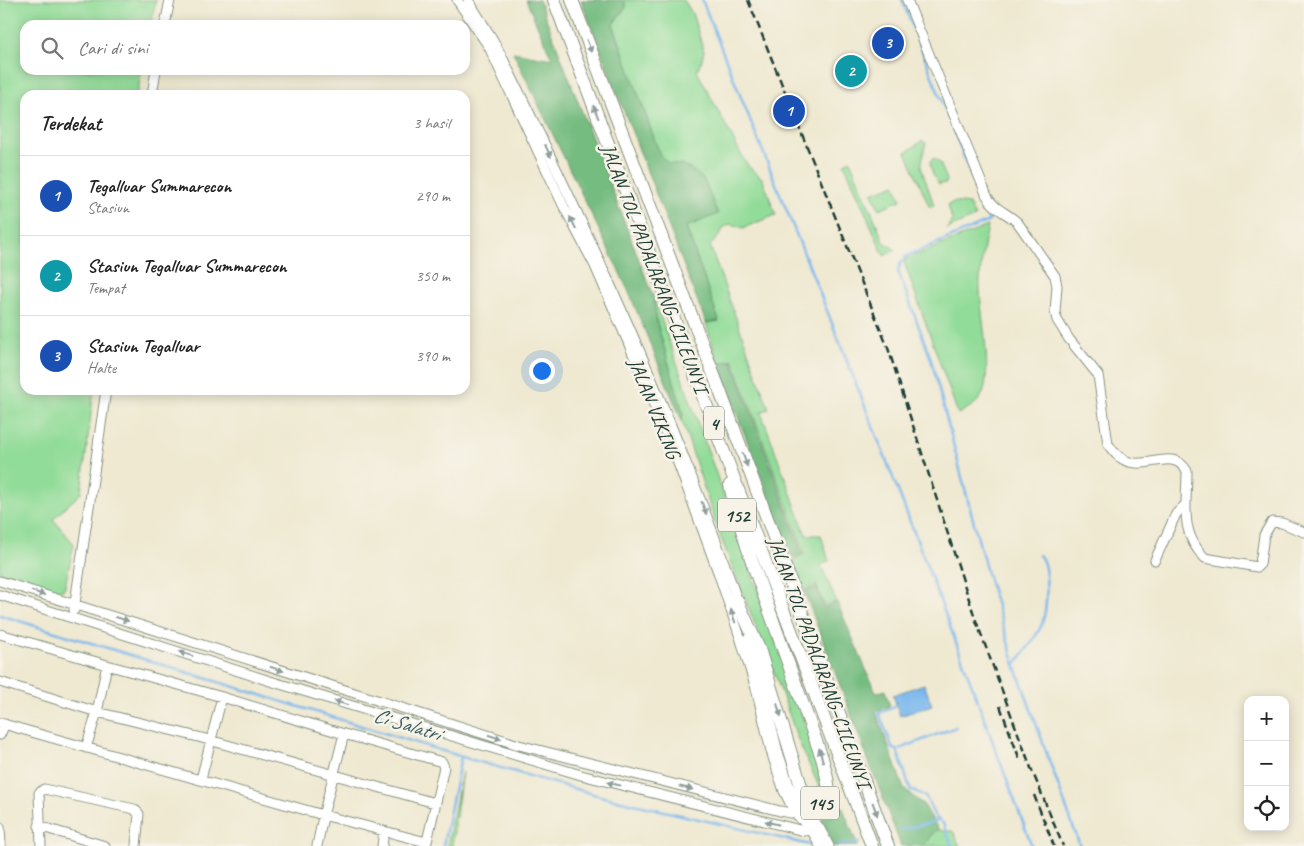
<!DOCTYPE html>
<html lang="id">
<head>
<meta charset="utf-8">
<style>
	:root { --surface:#fff; --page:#f2f2f2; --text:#222; --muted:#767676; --line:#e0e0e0; --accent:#111827 }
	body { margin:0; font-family:Caveat,sans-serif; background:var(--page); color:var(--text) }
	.controls { position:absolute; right:15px; bottom:15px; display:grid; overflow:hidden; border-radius:10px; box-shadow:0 2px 12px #0003 }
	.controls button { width:45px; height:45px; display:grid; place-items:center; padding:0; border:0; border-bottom:1px solid var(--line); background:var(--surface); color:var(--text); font:25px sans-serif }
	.you { position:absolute; left:541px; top:370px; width:18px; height:18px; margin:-12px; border:4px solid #fff; border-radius:50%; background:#1a73e8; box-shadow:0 0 0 8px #1a73e833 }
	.badge { display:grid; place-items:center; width:32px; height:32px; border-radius:50%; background:var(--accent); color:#fff; font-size:16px; font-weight:700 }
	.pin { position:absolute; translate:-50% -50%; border:2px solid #fff; box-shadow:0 1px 5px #0006 }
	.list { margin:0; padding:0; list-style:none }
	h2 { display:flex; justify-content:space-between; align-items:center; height:65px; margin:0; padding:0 20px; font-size:21px }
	h2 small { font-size:16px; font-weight:400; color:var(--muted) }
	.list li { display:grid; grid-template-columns:32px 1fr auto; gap:15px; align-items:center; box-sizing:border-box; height:80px; padding:0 20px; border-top:1px solid var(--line) }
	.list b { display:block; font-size:19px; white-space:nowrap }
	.list p { margin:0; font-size:16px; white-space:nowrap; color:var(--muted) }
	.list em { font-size:16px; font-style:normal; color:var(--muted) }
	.icon { flex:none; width:28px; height:28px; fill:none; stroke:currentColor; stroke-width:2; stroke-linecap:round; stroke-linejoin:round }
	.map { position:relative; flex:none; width:1304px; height:846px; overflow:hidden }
	.search { position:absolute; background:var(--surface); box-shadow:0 2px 12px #0003; left:20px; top:20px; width:450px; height:55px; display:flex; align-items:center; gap:12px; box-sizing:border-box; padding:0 18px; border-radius:15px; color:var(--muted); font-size:19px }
	.panel { position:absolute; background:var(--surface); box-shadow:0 2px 12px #0003; left:20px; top:90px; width:450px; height:305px; border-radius:15px }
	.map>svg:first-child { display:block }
	.green { fill:#91dc98; stroke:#588c66 }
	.forest { fill:#74bc80; stroke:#4a7c5a }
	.water { fill:#7ab7ed; stroke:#4c7a90 }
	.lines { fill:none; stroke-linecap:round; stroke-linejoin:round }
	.stream { stroke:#7ab7ed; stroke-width:2.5 }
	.minor-casing { stroke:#879382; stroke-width:11 }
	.highway-casing { stroke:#879382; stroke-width:14 }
	.minor { stroke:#fff; stroke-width:9 }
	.highway { stroke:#fff; stroke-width:12 }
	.rail { stroke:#1f3d34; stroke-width:2.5; stroke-dasharray:8 4; stroke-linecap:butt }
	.oneway { fill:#8f9e9a }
	.labels { text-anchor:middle; stroke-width:5; stroke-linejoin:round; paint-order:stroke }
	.shield { fill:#f7f3e8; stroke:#60746a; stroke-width:1 }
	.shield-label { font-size:19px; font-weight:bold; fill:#1f3d34 }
	.street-label { font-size:20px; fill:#1f3d34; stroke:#f7f3e8 }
	.water-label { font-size:21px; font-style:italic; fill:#365c62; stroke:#f7f3e8 }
</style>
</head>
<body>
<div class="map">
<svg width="1304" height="846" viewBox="0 0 1304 846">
	<rect width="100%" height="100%" fill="#f7f3e8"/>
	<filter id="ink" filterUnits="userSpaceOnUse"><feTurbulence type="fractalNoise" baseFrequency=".02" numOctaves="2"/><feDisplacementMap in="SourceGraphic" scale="10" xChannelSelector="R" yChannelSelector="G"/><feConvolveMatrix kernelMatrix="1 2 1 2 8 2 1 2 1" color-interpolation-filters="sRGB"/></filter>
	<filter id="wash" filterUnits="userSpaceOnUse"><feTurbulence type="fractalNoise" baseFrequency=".0096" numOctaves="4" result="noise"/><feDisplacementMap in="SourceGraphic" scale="20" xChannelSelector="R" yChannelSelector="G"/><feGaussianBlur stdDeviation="1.12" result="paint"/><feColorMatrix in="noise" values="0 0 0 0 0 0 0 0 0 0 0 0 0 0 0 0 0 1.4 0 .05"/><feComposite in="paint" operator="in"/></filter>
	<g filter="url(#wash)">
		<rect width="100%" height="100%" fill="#efe9d1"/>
		<path class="green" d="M0,0H156L151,25H25V70H142L137,95H25V390H94L81,493L53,519L74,544L65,586L63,590L59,591L0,573Z
			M624,0H684L692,13L704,51L702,60L697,71L743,158L750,168L762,178L776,215L743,228L731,224L724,227L720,235L710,246L769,409L761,412L806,535H821L829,561L821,565L836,601L825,606L816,585L804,589L793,560L805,554L733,360L718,363L706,323L719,321L686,227L718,214L682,165L669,164L660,155L613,24L626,7Z
			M922,141L926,143L925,146L921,167L934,205L930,208L906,152Z
			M935,158L940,163L947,180L946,183L939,184C935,179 930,169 930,161Z
			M850,160L884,242L896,250L884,256L844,163Z
			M895,184L901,200L879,209L872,193Z
			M953,202L969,204L975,217L947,229L952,220L948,205Z
			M988,226C984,247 979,269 980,291C981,316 993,374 982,395C978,404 966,409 958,414L904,262L906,259Z
			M653,296L821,769L823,786L820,789L798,740L777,680L719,533L682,421L683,413L657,323Z
			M462,772L452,846H447Z
			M938,829L942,831H953L960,846H924L931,835Z"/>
		<path class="forest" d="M526,0H539L653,296L657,323L683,413L682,421L628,290L513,52L552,59Z
			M581,0H624L626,7L613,24L660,155L669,164L682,165L694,171L704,180L718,214L686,227L719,321L706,323Z
			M732,361L803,554L792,558L718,365Z
			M816,587L824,608L837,602L876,693L885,690L890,706L876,712L904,789L924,805L938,829L931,835L924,846H901L804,591Z
			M842,806L858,846H833L821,816Z"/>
		<path class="water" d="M924,684L932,705L900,716L893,695Z"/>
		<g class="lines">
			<path class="stream" d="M702,0C780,196 862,392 936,590C969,675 999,761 1032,846
				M902,0L989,221L907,256L901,262L898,271L931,359L987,573L1015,665L1080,846
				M0,615L469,759L604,797L810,845
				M1015,665C1024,652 1036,639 1042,624C1047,610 1050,565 1039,555
				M897,706L879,713L893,749L897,750
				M900,830L937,821
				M838,844L859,843
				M443,846L461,757
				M952,846L943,823C925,814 936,794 911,791L897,750L956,727"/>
		</g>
	</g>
	<g filter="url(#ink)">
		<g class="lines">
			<g class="minor-casing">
				<path id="minor" d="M457,0L489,47L564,207L595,266L631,349L678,463L718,572L740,637L757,692L771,751L784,791L795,813L812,831L820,846
					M468,0L493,40L502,57C570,195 636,334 692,478C708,520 725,562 739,606
					M907,0L987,196C995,211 1007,212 1018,223L1055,276L1057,286L1055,312L1057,320L1069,339L1098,375L1108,444C1135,487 1168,440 1187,471C1187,504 1179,533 1205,558L1257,567L1260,564L1264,535L1272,522L1282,523L1304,532
					M165,25L170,0
					M152,95L156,70
					M1155,560L1176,514L1186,504
					M0,581L519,745L780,811L791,813L797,811
					M0,595L270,681L581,775L804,831L815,829
					M74,610L106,390
					M0,634L107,665
					M749,637L778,752L789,785L802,809L819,827L829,846
					M0,682L97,712L202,738L435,803
					M0,723L323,815L426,842
					M344,734L442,762L444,767L426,846
					M0,735L5,724
					M86,748L97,712L107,665L222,697
					M201,779L222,697L344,734L324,812L317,846
					M39,826L105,846
					M0,827L1,846
					M41,846L39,793L44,789L134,809L139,814L136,846
					M382,846L384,831"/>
			</g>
			<g class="highway-casing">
				<path id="highway" d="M554,0L872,846
					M572,0L723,399L888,846
					M730,485L737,514L751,559L822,758C825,771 840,810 811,803L804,796L759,649L737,600"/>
			</g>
			<use href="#minor" class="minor"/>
			<use href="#highway" class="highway"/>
			<path class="rail" d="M748,0L888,348L975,618L1031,768L1063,846
				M1000,706L1020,760
				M1034,795L1054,846"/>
		</g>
		<defs><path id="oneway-solid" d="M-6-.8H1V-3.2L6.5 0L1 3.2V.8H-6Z" transform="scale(1.25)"/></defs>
		<g class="oneway">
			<use href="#oneway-solid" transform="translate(589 46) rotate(69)"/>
			<use href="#oneway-solid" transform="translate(596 112) rotate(-111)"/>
			<use href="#oneway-solid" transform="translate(548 151) rotate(65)"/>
			<use href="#oneway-solid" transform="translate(573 223) rotate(-117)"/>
			<use href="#oneway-solid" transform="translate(745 460) rotate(70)"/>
			<use href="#oneway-solid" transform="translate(704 508) rotate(69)"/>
			<use href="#oneway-solid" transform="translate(38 593) rotate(17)"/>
			<use href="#oneway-solid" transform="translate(733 616) rotate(-109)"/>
			<use href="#oneway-solid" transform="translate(122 619) rotate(18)"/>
			<use href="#oneway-solid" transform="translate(186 654) rotate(-163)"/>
			<use href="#oneway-solid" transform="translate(277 669) rotate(17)"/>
			<use href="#oneway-solid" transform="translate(341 703) rotate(-163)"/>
			<use href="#oneway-solid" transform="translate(779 710) rotate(73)"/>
			<use href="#oneway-solid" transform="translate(495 737) rotate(18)"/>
			<use href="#oneway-solid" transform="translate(821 755) rotate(-107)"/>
			<use href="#oneway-solid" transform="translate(614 784) rotate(-166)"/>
			<use href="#oneway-solid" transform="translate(686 788) rotate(13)"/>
			<use href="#oneway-solid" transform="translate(875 809) rotate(70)"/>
			<use href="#oneway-solid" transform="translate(772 823) rotate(-166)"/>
		</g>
	</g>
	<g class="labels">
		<g class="shield">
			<rect x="704" y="406.5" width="20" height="33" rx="4"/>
			<rect x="718" y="498.5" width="38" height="33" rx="4"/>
			<rect x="801" y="786.5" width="38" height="33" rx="4"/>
		</g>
		<g class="shield-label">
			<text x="714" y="430">4</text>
			<text x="737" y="522">152</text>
			<text x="820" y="810">145</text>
		</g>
		<g class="street-label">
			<text transform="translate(655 268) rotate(69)" y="7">JALAN TOL PADALARANG–CILEUNYI</text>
			<text transform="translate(655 408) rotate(68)" y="7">JALAN VIKING</text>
			<text transform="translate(820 662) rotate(70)" y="7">JALAN TOL PADALARANG–CILEUNYI</text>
		</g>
		<g class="water-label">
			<text transform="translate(407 724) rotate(17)" y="7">Ci Salatri</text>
		</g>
	</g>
</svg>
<div class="controls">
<button>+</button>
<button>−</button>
<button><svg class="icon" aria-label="locate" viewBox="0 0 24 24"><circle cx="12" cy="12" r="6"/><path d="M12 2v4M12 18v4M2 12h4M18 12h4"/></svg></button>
</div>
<div class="you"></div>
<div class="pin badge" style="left:789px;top:111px;background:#1a4fb4">1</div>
<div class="pin badge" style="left:851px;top:71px;background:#0f9aa8">2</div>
<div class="pin badge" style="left:888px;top:43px;background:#1a4fb4">3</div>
<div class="search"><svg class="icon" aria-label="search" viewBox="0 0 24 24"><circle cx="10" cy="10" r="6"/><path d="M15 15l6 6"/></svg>Cari di sini</div>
<section class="panel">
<h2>Terdekat<small>3 hasil</small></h2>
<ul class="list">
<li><span class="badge" style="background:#1a4fb4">1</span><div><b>Tegalluar Summarecon</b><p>Stasiun</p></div><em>290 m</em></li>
<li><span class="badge" style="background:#0f9aa8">2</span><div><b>Stasiun Tegalluar Summarecon</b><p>Tempat</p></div><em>350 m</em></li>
<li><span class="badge" style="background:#1a4fb4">3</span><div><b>Stasiun Tegalluar</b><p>Halte</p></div><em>390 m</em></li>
</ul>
</section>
</div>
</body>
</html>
